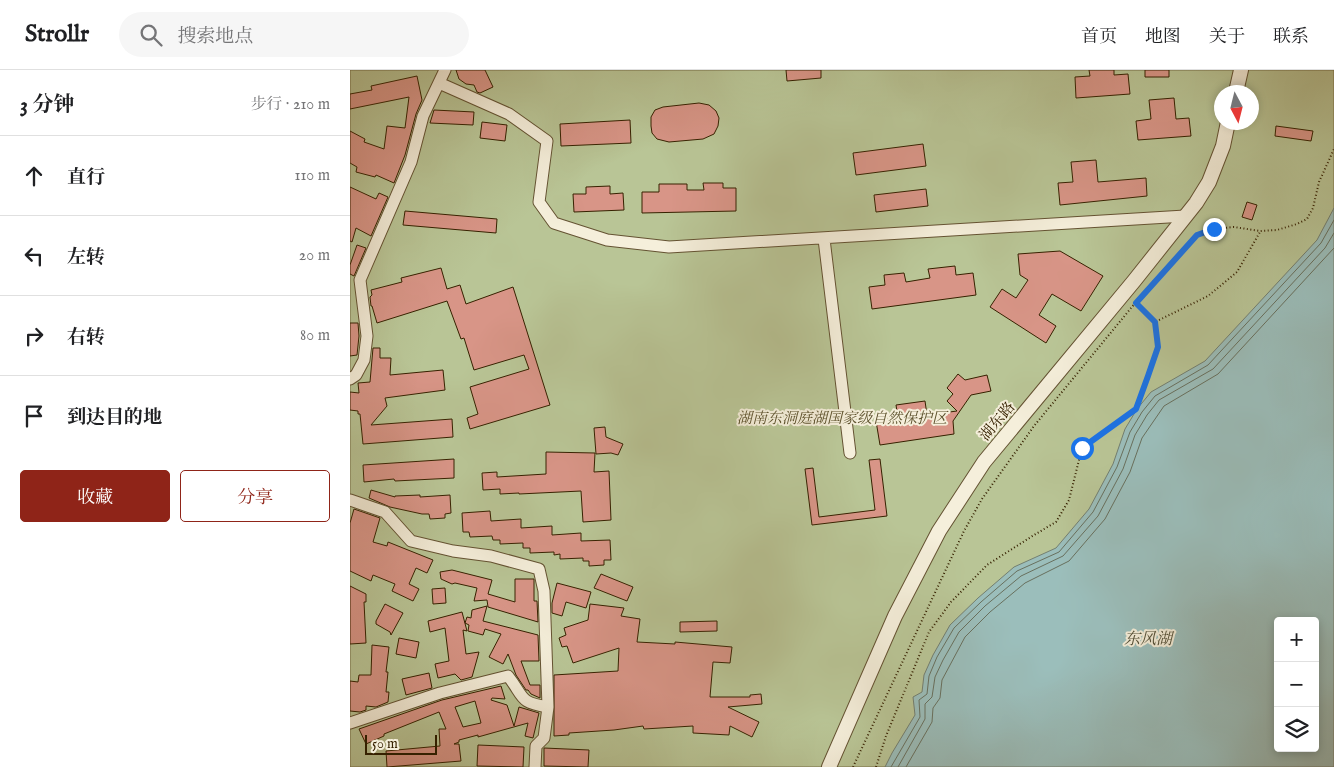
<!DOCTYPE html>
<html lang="zh">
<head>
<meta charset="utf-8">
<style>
	:root { --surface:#fff; --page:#f6f6f6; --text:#202124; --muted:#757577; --line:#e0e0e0; --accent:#8f2418 }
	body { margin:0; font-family:"IM FELL English","Noto Serif SC",serif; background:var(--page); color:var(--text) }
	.controls { position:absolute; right:15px; bottom:15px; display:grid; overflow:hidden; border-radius:5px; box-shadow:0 2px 8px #0003 }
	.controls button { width:45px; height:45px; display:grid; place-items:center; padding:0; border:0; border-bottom:1px solid var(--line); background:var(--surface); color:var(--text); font:25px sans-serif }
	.compass { position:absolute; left:864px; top:15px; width:45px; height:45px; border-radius:50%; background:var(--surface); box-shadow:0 2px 8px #0003; rotate:173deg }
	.scale { position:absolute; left:15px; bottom:12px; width:72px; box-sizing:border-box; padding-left:5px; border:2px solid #362100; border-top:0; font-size:14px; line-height:18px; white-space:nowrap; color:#362100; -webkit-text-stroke:4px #f5efdb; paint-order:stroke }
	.stop { position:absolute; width:15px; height:15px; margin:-11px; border:4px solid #1a73e8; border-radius:50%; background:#fff }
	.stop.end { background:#1a73e8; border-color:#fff; box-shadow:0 1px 5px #0008 }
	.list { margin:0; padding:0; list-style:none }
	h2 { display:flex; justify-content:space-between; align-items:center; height:65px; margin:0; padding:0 20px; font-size:21px }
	h2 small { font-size:16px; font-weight:400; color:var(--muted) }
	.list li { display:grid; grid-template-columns:32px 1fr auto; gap:15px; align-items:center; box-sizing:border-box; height:80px; padding:0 20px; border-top:1px solid var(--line) }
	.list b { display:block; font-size:19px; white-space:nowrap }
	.list em { font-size:16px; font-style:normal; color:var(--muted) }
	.actions { display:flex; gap:10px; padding:15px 20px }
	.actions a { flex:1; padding:11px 0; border:1px solid var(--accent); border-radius:5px; text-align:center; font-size:18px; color:var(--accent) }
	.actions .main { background:var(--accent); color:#fff }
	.icon { flex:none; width:28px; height:28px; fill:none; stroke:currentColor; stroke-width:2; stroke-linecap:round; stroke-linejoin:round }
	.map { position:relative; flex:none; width:984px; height:697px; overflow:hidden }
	header { display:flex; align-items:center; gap:30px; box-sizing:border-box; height:70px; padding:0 25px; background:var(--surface); border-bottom:1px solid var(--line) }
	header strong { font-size:24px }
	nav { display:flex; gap:28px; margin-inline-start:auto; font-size:18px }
	.search { width:350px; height:45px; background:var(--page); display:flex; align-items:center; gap:12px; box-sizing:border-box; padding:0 18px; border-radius:28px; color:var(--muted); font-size:19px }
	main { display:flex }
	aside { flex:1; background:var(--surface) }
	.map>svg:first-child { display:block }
	.green { fill:#b9c596; stroke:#78734b; fill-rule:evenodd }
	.water { fill:#9bbebb; stroke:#737f70; fill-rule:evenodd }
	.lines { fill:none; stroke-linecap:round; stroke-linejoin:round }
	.shore { stroke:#68705e; stroke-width:1 }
	.building { fill:#d89587; stroke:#362100; fill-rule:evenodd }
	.minor-casing { stroke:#645232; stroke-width:13 }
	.tertiary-casing { stroke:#645232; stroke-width:16 }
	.path { stroke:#362100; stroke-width:2; stroke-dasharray:1 2.5; stroke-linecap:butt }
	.minor { stroke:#f5efdb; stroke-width:11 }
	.tertiary { stroke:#f5efdb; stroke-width:14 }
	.route { stroke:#1a73e8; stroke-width:6 }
	.labels { text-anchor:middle; stroke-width:4; stroke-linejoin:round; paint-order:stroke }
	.park-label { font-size:15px; font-style:italic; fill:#5d522d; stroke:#f5efdb }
	.street-label { font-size:15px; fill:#362100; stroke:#f5efdb }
	.water-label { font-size:16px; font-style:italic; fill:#545038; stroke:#f5efdb }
</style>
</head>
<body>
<header>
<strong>Strollr</strong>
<div class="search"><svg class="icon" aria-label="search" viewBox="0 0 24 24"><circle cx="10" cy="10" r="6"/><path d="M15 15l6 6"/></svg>搜索地点</div>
<nav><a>首页</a><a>地图</a><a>关于</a><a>联系</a></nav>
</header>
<main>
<aside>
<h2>3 分钟<small>步行 · 210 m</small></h2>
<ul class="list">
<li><svg class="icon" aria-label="ahead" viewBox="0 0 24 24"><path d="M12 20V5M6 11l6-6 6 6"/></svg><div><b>直行</b></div><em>110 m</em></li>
<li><svg class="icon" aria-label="left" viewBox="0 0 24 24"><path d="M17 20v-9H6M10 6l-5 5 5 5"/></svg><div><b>左转</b></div><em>20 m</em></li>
<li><svg class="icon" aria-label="right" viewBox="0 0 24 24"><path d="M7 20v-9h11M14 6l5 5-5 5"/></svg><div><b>右转</b></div><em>80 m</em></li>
<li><svg class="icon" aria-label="arrive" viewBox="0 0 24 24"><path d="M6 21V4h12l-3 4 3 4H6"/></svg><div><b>到达目的地</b></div></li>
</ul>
<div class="actions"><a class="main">收藏</a><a>分享</a></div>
</aside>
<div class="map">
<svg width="984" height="697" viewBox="0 0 984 697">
	<rect width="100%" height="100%" fill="#efe6c8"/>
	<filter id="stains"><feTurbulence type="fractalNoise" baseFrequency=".004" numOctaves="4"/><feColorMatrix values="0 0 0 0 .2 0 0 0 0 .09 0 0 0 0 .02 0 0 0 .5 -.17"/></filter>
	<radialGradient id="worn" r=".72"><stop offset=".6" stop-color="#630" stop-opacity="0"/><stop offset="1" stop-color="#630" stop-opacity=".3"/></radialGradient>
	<path class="green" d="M0,0H984V697H0ZM872,22H902V52H872ZM928,551H965V678H928Z"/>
	<path class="water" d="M984,138V697H535L542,683L565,645L563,627L572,622L574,605L583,585L600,555L628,528L664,497L706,478L739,439L763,394L775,359L787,339L801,322L855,291L967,170ZM928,551H965V678H928Z"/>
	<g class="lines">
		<path class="shore" d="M541,697L570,647L569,630L577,624L579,606L587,587L604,558L631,532L667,501L709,482L743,442L767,397L780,362L792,342L805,326L858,295L971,173L984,150
			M548,697L575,649V634L582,627L585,607L593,590L609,562L635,536L671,506L713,486L748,446L773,399L785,365L797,345L809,330L863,299L975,178L984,163
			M556,697L582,652L583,638L590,628L592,610L615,567L640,542L675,513L719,491L755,449L780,402L792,368L814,336L868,304L984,178"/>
	</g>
	<path class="building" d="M106,0H135L143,17L130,23L127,22L124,15L116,14L109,9Z
		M436,0H471V8L437,11Z
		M739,0H764V5L778,4L780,24L726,28L725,7L740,6Z
		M795,0H819V7H795Z
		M67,6L72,30L66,44L55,85L44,113L26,105L25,107L6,102L7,97L0,93V61L15,69L14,72L34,79L37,56L55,58L59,27L0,39V24L22,20L21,16Z
		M824,28L826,49L839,48L841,66L788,70L786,51L801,49L799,30Z
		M349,33L359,35L366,41L369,48L368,56L364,64L353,69L319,72L307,69L302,63L301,56V47L305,40L313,37Z
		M84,40L124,42L123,55L80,53Z
		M280,50L281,73L211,76L210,54Z
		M132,52L157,55L155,71L130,68Z
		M926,56L963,61L961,71L925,66Z
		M573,74L576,96L506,105L503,83Z
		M746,90L748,112L796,108L797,126L710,135L708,113L723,112L721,92Z
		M353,113H373V118H386V141L292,143V122H309V114H337V120H354Z
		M260,116V124L273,123L274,140L224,142L223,124H236V117Z
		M0,117L26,129L29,123L38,127L21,166L6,158L2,172L0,171Z
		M576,119L578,136L526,142L524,125Z
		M897,132L907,135L902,150L892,147Z
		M55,141L147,149L146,163L53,155Z
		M7,175L16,178L4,206L0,204V195Z
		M710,181L753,206L731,241L702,224L689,245L706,256L696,273L640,237L652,219L666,228L678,210L670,205L668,184Z
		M605,196L606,205L623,203L626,225L522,239L519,217L535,215L534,205L554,203L556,212L580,208L578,199Z
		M91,198L97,219L110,215L116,234L163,217L200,335L120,359L117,348L128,344L120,317L179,299L174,285L124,300L114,268L111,269L97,231L27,253L22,236H21L20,227L22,225L21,220L52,212L51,208Z
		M0,253H8L9,266L7,285L0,286Z
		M23,278H30V288H41L40,305L93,300L95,320L35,328L37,336L21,355L102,349L103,367L13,374L10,344H8V341L0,340V322L9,323L8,313L20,312Z
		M608,304L615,310L637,305L641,321L621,325L603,351L604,364L530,375L526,351L548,348L546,335L575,331L577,345L607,341L597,331L603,324L597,318Z
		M255,357L256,367L273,374L268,385L261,383L246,384L244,358Z
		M196,382L245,383L244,402L259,401L261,450L233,452L231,421L169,424V423L150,424V419L133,420L132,403L147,402V407L196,404Z
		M104,389V408L45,411L44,409L14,412L13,395Z
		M530,389L537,446L462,455L455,399L463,398L469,447L525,440L519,390Z
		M21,420L45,427V426L70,425V427L100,425L101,443L95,444V448L80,449L79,444H72L40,437L19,428Z
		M4,439L30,448L23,472L37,476L38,472L83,490L77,503L66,498L59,514L69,519L63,531L42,521L45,514L23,505L21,511L0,501V453Z
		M140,441L141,451L171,449V458L202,456V465L231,463V471L260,470L261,490H254V495L239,496V491H233V488L210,489V484L204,485V482L180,483V478H173V473L150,474V470H143L142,466L120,467L119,462H113L112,443Z
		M102,500L142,510L138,524L165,532V509H184V531H187L188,552L138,537L137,530L124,531L127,518L105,513L102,514L91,509L90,502Z
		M251,504L283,517L277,531L244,518Z
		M207,513L241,522L236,538L216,532L212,546L202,543V533Z
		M0,516L16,524V532H14L16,573L0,574Z
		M95,518L96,533L83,534L82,519Z
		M35,534L53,543L41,565L40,562L26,554V551Z
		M240,534L274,538L271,546L290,549L287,572L325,574V572L382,577L380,593L363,592L360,627H400V625L411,624L412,634L378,637L409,652L402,667L380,656L379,665L343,663V656L294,659L293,656L264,660L219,663V665L204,666V605L268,601L269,578L223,593L217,576L212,577L209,568L216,565L214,558L238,550Z
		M137,536L133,551L188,565L189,591H171L180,615H190V628L181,624L178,620H176L166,605L158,584L153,594L139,587L151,564L135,559L133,565L118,561L119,555L115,553L117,547L121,548L122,540Z
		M112,542L117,561L113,560L116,584L129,582L122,607L111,610L105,604L88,608L85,594L99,591L95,558L80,562L78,551Z
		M367,551V561L330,562V552Z
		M49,568L69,572L66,588L46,584Z
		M22,575L39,577L36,602H38L36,622H39L38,632L26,637L16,636V640L10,642L0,641V611L8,612L9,605H21Z
		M79,603L82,618L56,625L52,609Z
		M151,616L155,629L142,628L141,630L157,635L164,656L169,637L189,643L183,668L175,666L178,653L128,667V665L109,670V672L104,674H109L111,691L37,697L36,681L90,676L89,659H96L89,642L34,664V666L16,674L9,659L92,630ZM125,631L131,653L113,657L105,637Z
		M128,675L174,677L173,697L127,696Z
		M194,678L239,680L238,697L194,696Z"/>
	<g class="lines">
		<g class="minor-casing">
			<path id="minor" d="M89,13L159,44L197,71L189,132L204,153L257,170L319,177L835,146
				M474,169L500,383
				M0,309L6,305L14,290L17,266L10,210L61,92L73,46L95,0
				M0,430L35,442L61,471L103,481L141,486L189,499L194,521L198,637L194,668L186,676L185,697
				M0,653L90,623L158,606C175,628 168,632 198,637"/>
		</g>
		<g class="tertiary-casing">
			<path id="tertiary" d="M886,22L891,0
				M479,697L545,546L589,461L634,392L784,211L846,133L859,112L873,76L878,52"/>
		</g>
		<path class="path" d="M786,233L805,252
			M503,697L614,461L632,429L684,356L800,215L837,175L847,165L864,159L884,157L910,161L927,160L947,154L957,149L963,138L969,112L984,79
			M526,697L536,666L579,562L601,532L637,495L684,465L706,452L719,430L732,378L786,339L808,277L805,252L858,226L887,202L910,162"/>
		<use href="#minor" class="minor"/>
		<use href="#tertiary" class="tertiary"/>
	</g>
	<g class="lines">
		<path class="route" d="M732,378L786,339L798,306L808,277L805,252L786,233L847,165L864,159"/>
	</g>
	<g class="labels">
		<g class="park-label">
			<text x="492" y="353">湖南东洞庭湖国家级自然保护区</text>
		</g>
		<g class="street-label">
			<text transform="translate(647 351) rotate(-50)" y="5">湖东路</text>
		</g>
		<g class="water-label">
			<text x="798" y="574">东风湖</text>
		</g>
	</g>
	<rect width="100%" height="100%" filter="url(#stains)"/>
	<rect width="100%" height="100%" fill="url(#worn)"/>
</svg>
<div class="controls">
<button>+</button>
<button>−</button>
<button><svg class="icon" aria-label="layers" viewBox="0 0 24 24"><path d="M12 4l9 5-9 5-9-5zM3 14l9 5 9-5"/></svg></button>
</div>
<svg class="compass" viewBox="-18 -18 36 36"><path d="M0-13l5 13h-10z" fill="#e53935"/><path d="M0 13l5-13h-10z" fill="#757577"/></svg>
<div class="scale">50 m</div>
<div class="stop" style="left:732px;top:378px"></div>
<div class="stop end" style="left:864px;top:159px"></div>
</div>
</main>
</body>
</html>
